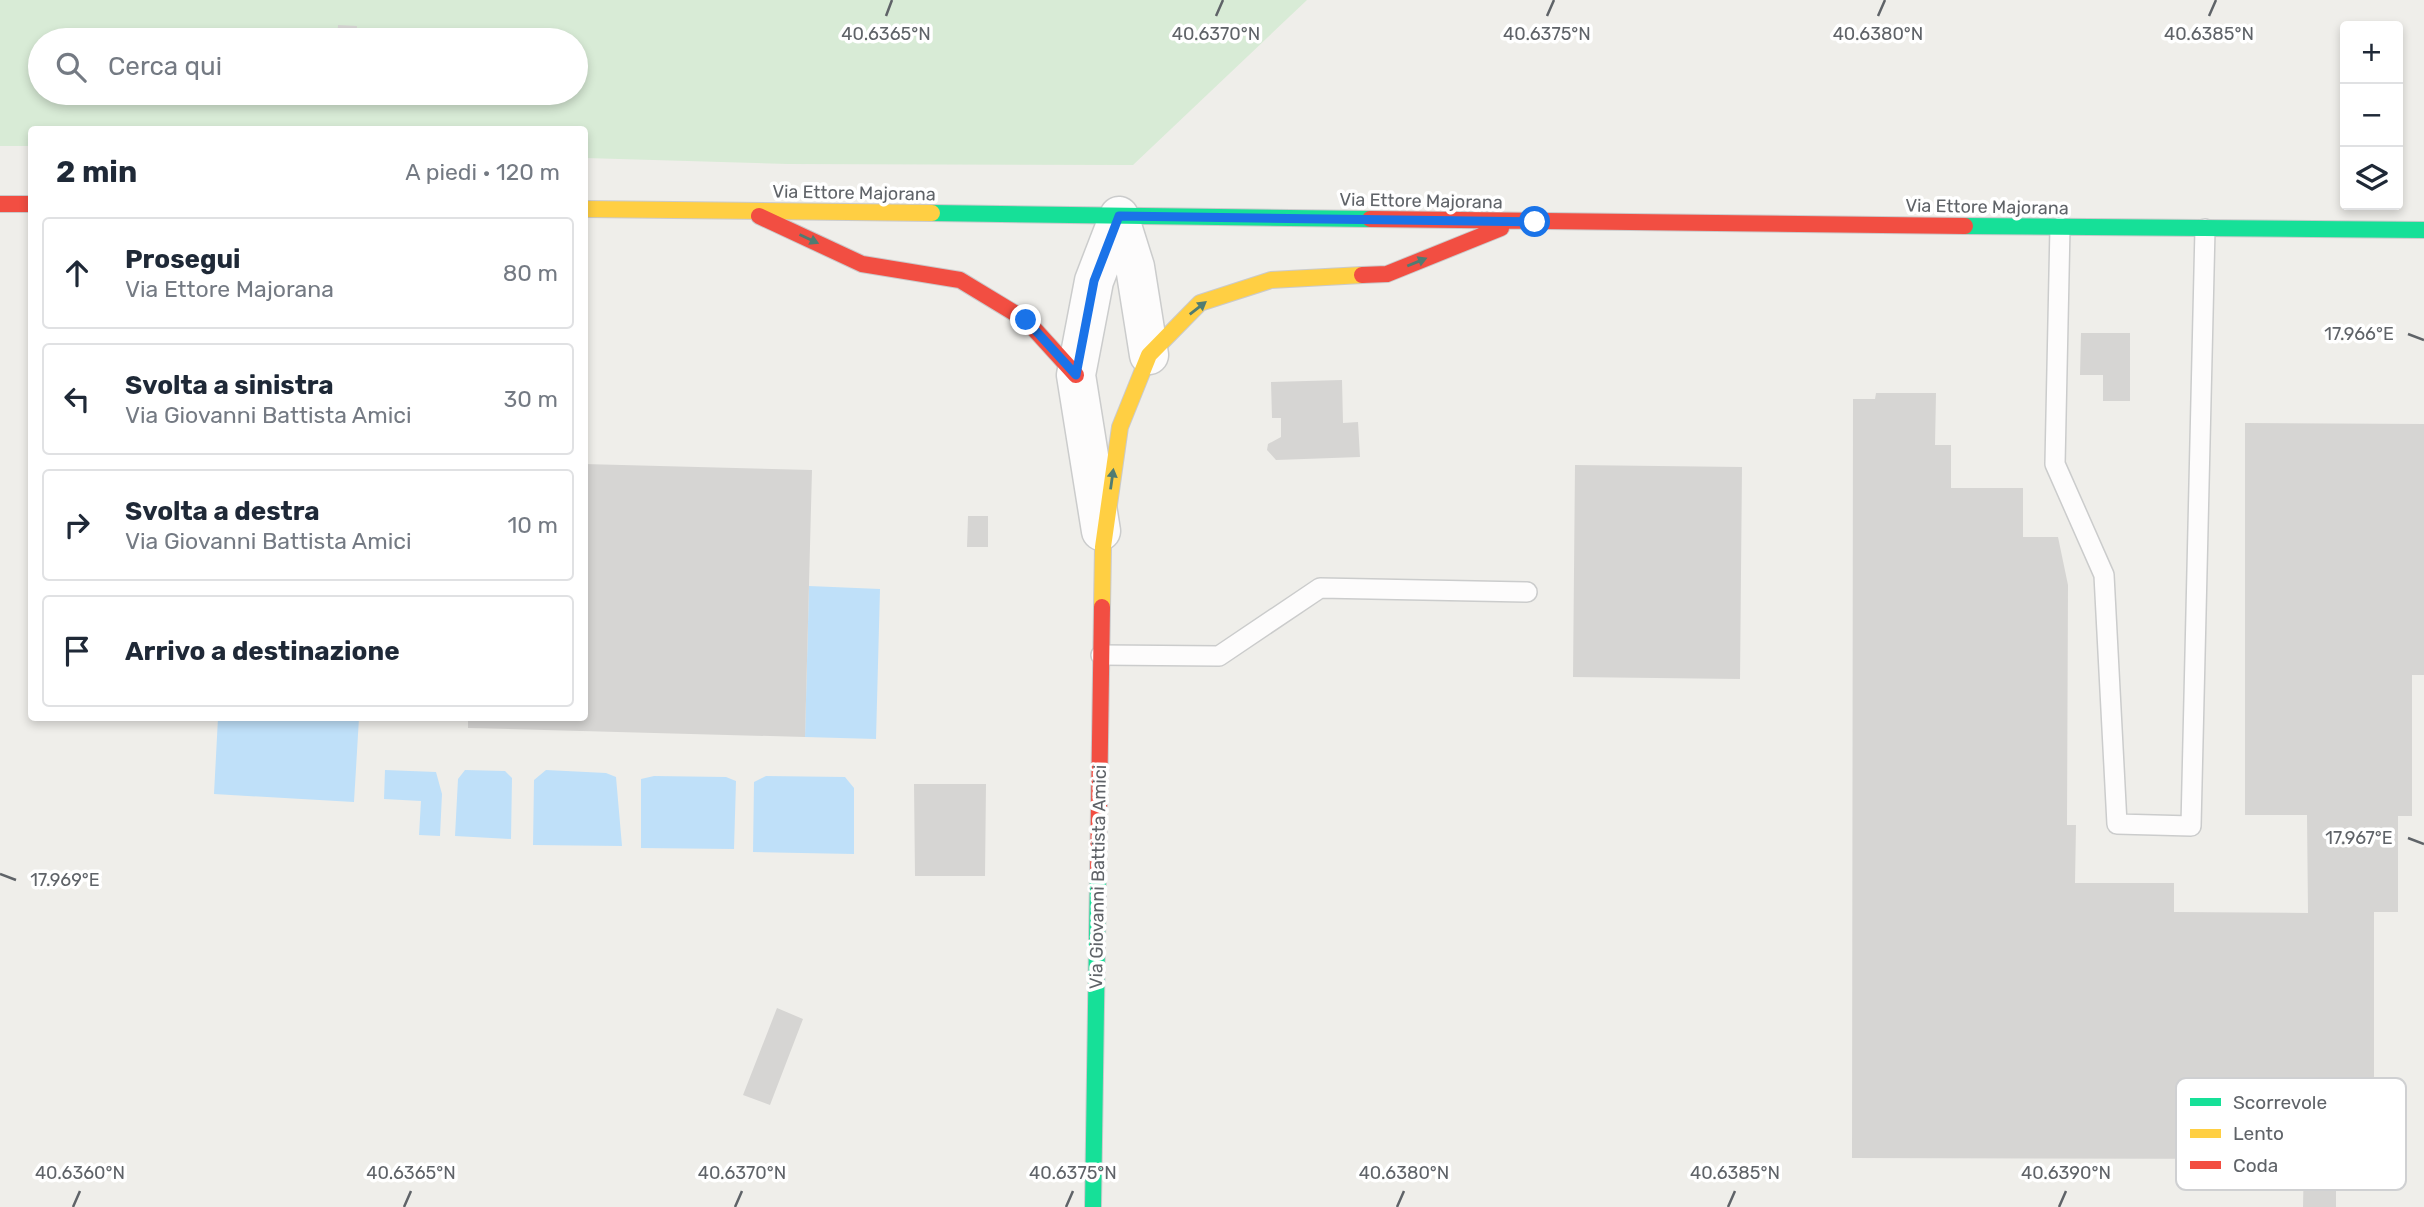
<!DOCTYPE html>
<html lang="it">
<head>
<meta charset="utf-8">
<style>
	:root { --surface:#fff; --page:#f2f2f3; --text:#1f2937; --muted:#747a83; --line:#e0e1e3 }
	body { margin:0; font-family:Rubik,sans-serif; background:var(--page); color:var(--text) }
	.controls { position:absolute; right:21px; top:21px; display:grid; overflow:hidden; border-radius:7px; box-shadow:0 4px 10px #0003 }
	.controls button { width:63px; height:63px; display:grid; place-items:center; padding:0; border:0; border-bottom:2px solid var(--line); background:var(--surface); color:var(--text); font:35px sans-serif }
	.stop { position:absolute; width:21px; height:21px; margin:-16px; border:5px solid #1a73e8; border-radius:50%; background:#fff }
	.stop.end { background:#1a73e8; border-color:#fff; box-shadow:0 2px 7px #0008 }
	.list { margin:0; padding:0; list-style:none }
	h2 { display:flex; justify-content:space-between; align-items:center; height:91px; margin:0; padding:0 28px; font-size:30px }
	h2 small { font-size:23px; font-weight:400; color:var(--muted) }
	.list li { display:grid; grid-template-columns:46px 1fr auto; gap:21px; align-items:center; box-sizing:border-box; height:112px; margin:0 14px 14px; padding:0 14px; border:2px solid var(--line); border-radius:7px }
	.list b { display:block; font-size:26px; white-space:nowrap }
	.list p { margin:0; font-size:23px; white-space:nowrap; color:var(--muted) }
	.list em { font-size:23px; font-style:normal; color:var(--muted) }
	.icon { flex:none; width:38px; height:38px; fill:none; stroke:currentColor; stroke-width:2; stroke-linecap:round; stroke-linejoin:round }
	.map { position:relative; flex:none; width:2424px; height:1207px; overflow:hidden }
	.search { position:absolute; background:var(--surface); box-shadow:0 4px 10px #0003; left:28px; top:28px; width:560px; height:77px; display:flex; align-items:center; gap:18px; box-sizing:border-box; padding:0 24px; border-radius:38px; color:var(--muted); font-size:26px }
	.panel { position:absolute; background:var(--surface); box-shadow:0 4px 10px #0003; left:28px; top:126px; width:560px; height:595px; border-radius:7px }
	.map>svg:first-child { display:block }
	.green { fill:#d8ebd6; fill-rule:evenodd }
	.water { fill:#bfe0f9 }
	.building { fill:#d6d5d3 }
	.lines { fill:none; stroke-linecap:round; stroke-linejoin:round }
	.lane-casing { stroke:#cbcccc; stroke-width:22 }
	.street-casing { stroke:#cbcccc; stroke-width:41 }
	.fast-casing { stroke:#cacacb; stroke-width:18 }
	.slow-casing { stroke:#cacacb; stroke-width:18 }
	.jam-casing { stroke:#cacacb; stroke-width:18 }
	.lane { stroke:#fdfcfc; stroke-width:19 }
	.street { stroke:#fdfcfc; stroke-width:38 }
	.fast { stroke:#16e098; stroke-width:16 }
	.slow { stroke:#ffcf43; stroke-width:16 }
	.jam { stroke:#f24e42; stroke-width:16 }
	.oneway { fill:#507c72 }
	.route { stroke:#1a73e8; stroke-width:9 }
	.ticks { fill:none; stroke:#5f6368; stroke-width:2.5 }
	.labels { text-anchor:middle; stroke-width:7; stroke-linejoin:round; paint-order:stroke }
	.street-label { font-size:18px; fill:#5f6368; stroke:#fff }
	.key { fill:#fff; stroke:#cfd0d2; stroke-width:2 }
	.key-label { font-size:19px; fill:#5f6368 }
	.ticks-label { font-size:18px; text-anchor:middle; fill:#5f6368; stroke:#fff; stroke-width:7; stroke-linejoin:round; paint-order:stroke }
</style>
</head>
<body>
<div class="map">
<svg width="2424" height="1207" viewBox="0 0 2424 1207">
	<rect width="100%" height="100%" fill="#efeeea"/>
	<path class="green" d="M0,0H1307L1133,165L788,164L585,158L584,130H32L31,146H0ZM40,40H576V93H40Z"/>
	<path class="water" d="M809,586L880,589L876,739L805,737Z
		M218,718H359L354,802L214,794Z
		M385,770L436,772L442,794L440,836L419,835L421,801L384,799Z
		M465,770L505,771L512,778L511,839L455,836L458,779Z
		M546,770L606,773L616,777L622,846L533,845L534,780Z
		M654,776L726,777L736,781L734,849L641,848V779Z
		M766,776L845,777L854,788V854L753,852L754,782Z"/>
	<path class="building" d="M338,25L357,26L356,40H337Z
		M2081,333H2130V401H2103V375H2080Z
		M1342,380L1343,423L1358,422L1360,457L1276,460L1267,450L1268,444L1281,437V418H1272L1271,382Z
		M1876,393H1936L1935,445H1951V488H2023V537H2058L2068,585L2067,825H2076L2075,883H2174V912L2308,913L2307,815H2245V423L2424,424V675H2412V816H2398V912H2374V1083L2347,1084V1159H2336V1207H2303L2304,1159L1852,1158L1853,399H1875Z
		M584,464L812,470L805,737L468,728V718H584Z
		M1575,465L1742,467L1740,679L1573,677Z
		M968,516H988V547H967Z
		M914,784H986L985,876H915Z
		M777,1008L803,1019L770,1105L743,1095Z"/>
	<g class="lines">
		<g class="lane-casing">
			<path id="lane" d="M2060,227L2055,464L2104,575L2117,824L2191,826L2205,229
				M1101,655L1219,656L1320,588L1527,592"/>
		</g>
		<g class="street-casing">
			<path id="street" d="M1119,216L1135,267L1149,355
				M1101,531L1076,375L1094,281L1119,216"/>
		</g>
		<g class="fast-casing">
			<path id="fast" d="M932,213L1370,219
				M1965,226L2424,230
				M1093,1207L1098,874"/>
		</g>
		<g class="slow-casing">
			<path id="slow" d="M584,209L932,213
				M1102,607L1103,547L1120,427L1149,355L1200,303L1271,280L1362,275"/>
		</g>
		<g class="jam-casing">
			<path id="jam" d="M0,204H32
				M759,216L862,264L960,280L1026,320L1076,375
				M1370,219L1965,226
				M1362,275L1387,274L1501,228
				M1098,874L1102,607"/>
		</g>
		<use href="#lane" class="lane"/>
		<use href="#street" class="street"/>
		<use href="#fast" class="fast"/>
		<use href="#slow" class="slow"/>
		<use href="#jam" class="jam"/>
	</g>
	<defs><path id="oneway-solid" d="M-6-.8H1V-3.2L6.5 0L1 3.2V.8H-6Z" transform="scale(1.75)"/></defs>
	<g class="oneway">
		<use href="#oneway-solid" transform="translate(809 239) rotate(25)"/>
		<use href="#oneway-solid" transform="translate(1417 262) rotate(-22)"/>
		<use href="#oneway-solid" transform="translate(1198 308) rotate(-38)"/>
		<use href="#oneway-solid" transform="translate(1112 479) rotate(-82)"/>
	</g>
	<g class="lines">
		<path class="route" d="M1026,320L1076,375L1094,281L1119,216L1535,222"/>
	</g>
	<path class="ticks" d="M886,16L892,0M1216,16L1223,0M1547,16L1554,0M1878,16L1885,0M2209,16L2216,0M2408,334L2424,340M2408,838L2424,844M0,874L16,880M73,1207L80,1191M404,1207L411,1191M735,1207L742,1191M1066,1207L1073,1191M1397,1207L1404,1191M1728,1207L1735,1191M2059,1207L2066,1191"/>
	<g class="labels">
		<g class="street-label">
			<text transform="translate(854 193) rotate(1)" y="6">Via Ettore Majorana</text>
			<text transform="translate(1421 201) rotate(1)" y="6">Via Ettore Majorana</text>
			<text transform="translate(1987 207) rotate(1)" y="6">Via Ettore Majorana</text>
			<text transform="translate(1098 877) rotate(-89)" y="6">Via Giovanni Battista Amici</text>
		</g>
	</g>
	<rect x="2176" y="1078" width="230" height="112" rx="10" class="key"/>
	<rect x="2190" y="1098" width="31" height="8" fill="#16e098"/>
	<rect x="2190" y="1129" width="31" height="9" fill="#ffcf43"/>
	<rect x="2190" y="1161" width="31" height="8" fill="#f24e42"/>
	<g class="key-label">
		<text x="2233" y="1109">Scorrevole</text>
		<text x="2233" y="1140">Lento</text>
		<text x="2233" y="1172">Coda</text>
	</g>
	<g class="ticks-label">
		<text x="1878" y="40">40.6380°N</text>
		<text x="886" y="40">40.6365°N</text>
		<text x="1216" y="40">40.6370°N</text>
		<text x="1547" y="40">40.6375°N</text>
		<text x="2209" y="40">40.6385°N</text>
		<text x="2359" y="340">17.966°E</text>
		<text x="2359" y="844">17.967°E</text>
		<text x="65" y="886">17.969°E</text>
		<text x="80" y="1179">40.6360°N</text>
		<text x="411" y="1179">40.6365°N</text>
		<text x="742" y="1179">40.6370°N</text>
		<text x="1073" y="1179">40.6375°N</text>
		<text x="1404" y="1179">40.6380°N</text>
		<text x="1735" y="1179">40.6385°N</text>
		<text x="2066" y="1179">40.6390°N</text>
	</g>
</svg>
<div class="controls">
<button>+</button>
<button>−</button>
<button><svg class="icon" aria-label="layers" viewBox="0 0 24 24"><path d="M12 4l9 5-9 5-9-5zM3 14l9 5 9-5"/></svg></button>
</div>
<div class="stop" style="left:1535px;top:222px"></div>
<div class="stop end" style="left:1026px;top:320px"></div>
<div class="search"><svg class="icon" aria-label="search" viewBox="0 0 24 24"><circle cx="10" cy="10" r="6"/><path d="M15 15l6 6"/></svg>Cerca qui</div>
<section class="panel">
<h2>2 min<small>A piedi · 120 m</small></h2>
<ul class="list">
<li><svg class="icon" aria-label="ahead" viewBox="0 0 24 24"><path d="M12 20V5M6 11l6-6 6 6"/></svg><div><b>Prosegui</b><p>Via Ettore Majorana</p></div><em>80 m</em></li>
<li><svg class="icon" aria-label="left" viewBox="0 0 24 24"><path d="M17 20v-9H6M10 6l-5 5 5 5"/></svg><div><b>Svolta a sinistra</b><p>Via Giovanni Battista Amici</p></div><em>30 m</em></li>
<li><svg class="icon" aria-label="right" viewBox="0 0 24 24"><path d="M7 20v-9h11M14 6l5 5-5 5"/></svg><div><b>Svolta a destra</b><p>Via Giovanni Battista Amici</p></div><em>10 m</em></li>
<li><svg class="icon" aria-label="arrive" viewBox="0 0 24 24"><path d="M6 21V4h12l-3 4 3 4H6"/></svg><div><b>Arrivo a destinazione</b></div></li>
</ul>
</section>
</div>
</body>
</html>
